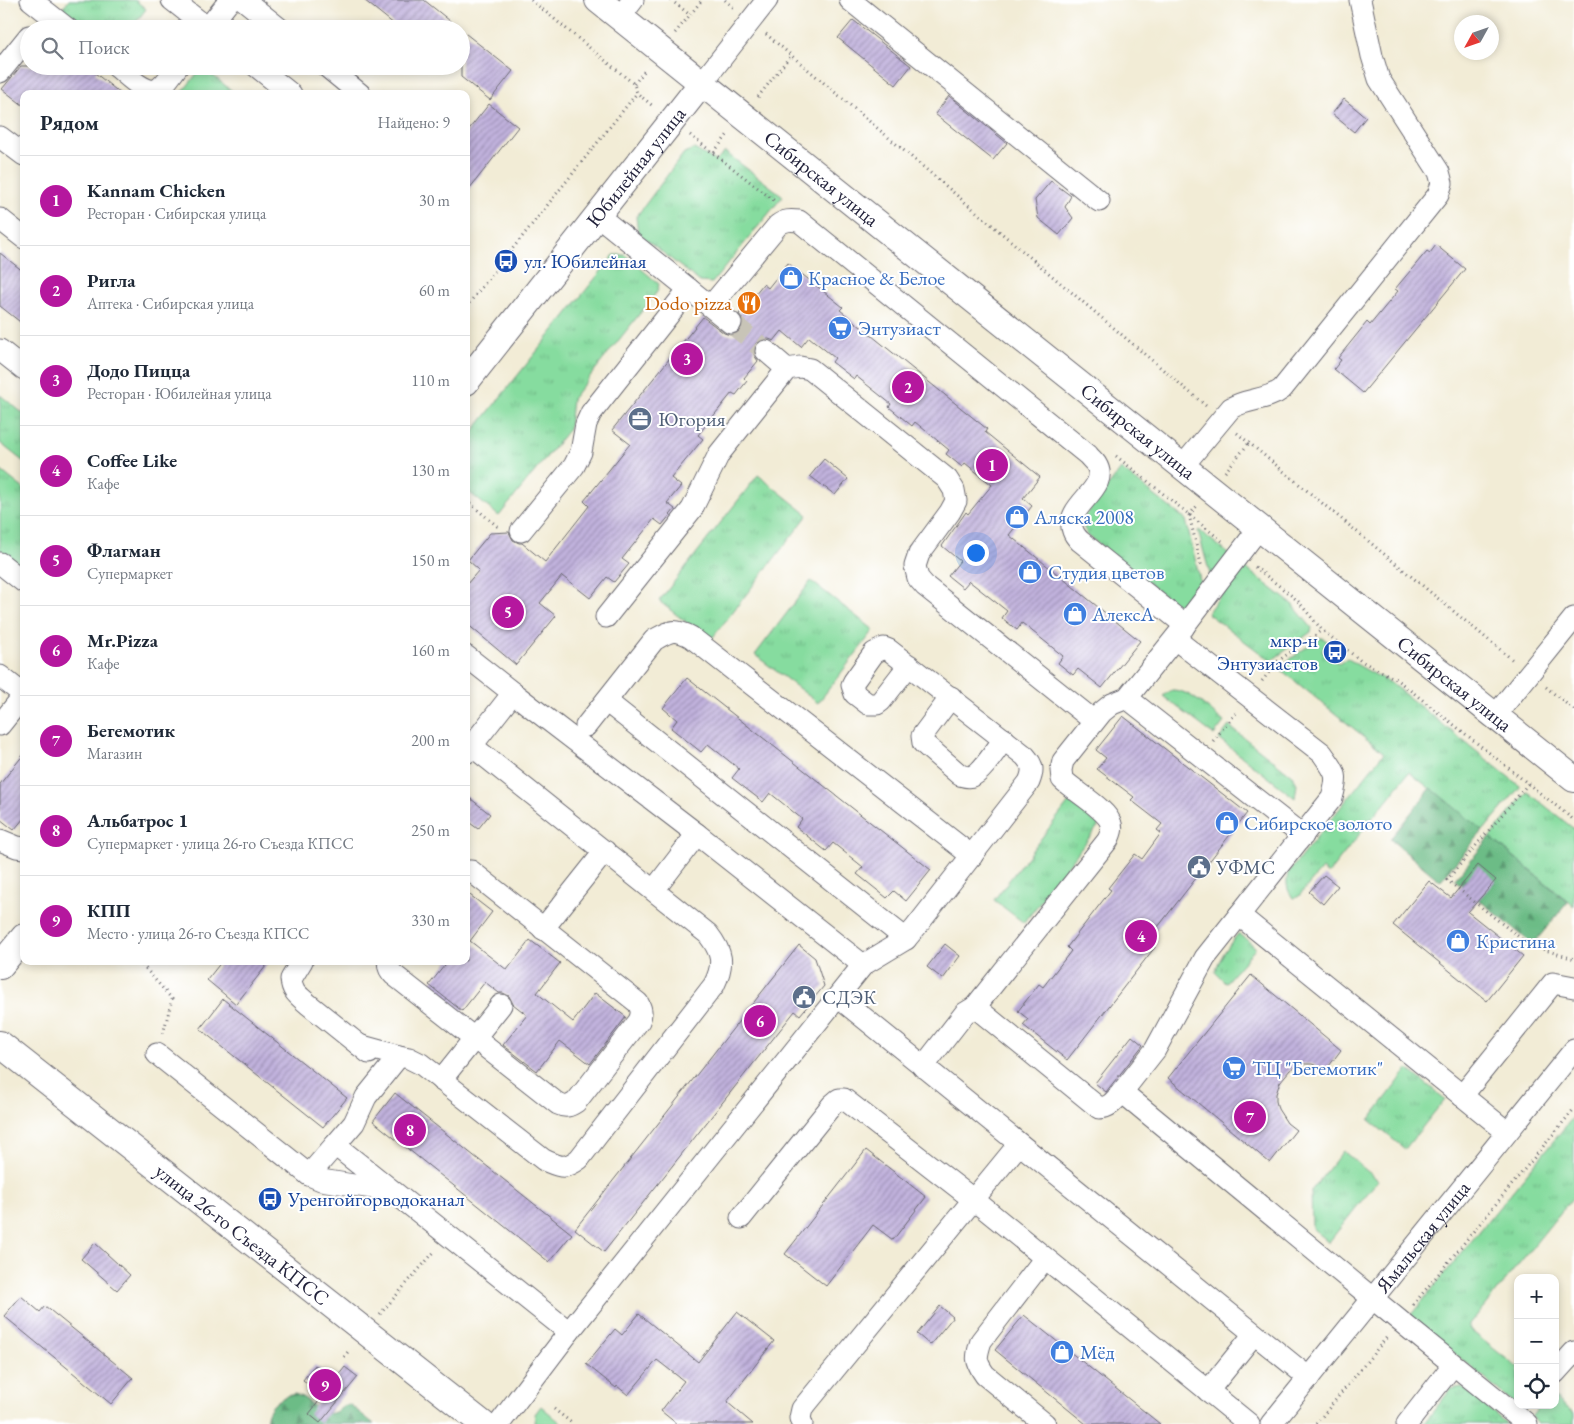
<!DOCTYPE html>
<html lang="ru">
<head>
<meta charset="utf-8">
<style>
	:root { --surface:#fff; --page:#f2f2f3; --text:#1f2937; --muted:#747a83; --line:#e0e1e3; --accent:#b5179e }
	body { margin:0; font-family:"EB Garamond",serif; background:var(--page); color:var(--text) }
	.controls { position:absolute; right:15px; bottom:15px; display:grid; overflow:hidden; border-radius:10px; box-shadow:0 2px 8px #0003 }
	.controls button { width:45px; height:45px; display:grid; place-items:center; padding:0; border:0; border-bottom:1px solid var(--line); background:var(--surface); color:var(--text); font:25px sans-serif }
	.compass { position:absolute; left:1454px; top:15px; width:45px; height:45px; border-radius:50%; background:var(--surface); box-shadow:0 2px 8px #0003; rotate:230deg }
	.you { position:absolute; left:975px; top:552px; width:18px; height:18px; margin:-12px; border:4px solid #fff; border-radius:50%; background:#1a73e8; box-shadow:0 0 0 8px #1a73e833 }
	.badge { display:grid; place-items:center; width:32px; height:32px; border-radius:50%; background:var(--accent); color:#fff; font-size:16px; font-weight:700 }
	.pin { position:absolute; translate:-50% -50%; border:2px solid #fff; box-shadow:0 1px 5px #0006 }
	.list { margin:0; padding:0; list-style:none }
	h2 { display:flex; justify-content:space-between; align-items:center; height:65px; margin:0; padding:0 20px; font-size:21px }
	h2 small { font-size:16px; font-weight:400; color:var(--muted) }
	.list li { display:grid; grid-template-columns:32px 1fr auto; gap:15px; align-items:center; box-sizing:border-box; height:90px; padding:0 20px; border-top:1px solid var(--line) }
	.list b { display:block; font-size:19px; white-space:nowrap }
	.list p { margin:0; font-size:16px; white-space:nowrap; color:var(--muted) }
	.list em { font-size:16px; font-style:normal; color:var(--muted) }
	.icon { flex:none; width:28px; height:28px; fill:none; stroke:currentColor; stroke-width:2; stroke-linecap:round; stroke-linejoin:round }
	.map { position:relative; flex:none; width:1574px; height:1424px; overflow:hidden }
	.search { position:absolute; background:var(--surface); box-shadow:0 2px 8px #0003; left:20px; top:20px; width:450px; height:55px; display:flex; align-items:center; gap:12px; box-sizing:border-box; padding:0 18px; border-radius:28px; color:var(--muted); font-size:19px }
	.panel { position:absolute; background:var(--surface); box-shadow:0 2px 8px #0003; left:20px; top:90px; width:450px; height:875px; border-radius:10px }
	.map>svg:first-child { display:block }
	.grass { fill:url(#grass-tufts); stroke:#547f6d }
	.forest { fill:url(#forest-firs); stroke:#476f60 }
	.building { fill:url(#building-hatch) }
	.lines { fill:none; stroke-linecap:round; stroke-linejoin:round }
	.minor-tunnel { stroke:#c8c4b7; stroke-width:21; stroke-dasharray:21 11; stroke-linecap:butt }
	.minor-casing { stroke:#6b6971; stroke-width:23 }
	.major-casing { stroke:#6b6971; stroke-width:28 }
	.path { stroke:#6b6971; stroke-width:3; stroke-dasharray:1 4; stroke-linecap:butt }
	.minor { stroke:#fff; stroke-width:21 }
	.major { stroke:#fff; stroke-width:26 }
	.labels { text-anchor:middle; stroke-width:4; stroke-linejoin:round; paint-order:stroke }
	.street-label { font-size:20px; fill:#22223b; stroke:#fff }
	.transit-label { font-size:20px; fill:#164399; stroke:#fff; text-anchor:start }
	.shop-label { font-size:20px; fill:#366cbe; stroke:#fff; text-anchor:start }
	.food-label { font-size:20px; fill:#c56008; stroke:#fff; text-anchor:end }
	.service-label { font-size:20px; fill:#4e5e75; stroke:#fff; text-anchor:start }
</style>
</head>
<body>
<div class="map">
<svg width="1574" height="1424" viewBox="0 0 1574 1424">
	<defs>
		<pattern id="grass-tufts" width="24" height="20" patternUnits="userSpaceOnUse" patternTransform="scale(1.25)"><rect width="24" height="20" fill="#86dc9f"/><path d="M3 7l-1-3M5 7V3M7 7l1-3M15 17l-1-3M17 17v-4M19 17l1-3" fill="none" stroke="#73bc8a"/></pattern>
		<pattern id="forest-firs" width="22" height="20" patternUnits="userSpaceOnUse" patternTransform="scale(1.25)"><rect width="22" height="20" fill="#6cbc86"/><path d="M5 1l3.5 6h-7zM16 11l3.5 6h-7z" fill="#58986f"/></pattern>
		<pattern id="building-hatch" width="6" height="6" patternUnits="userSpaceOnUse" patternTransform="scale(1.25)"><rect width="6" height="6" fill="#c1b2dd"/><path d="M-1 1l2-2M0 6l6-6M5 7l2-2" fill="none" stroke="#9c90b4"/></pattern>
	</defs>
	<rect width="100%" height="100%" fill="#fff"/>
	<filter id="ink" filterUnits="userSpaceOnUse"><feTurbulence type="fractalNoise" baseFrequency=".02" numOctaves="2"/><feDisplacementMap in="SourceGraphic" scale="10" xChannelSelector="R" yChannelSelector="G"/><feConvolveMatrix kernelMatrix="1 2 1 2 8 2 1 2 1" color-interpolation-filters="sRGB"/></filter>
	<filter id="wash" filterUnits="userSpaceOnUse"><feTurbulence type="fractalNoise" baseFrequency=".0096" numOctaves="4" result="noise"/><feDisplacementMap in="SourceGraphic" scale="20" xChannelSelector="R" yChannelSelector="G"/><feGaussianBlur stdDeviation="1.12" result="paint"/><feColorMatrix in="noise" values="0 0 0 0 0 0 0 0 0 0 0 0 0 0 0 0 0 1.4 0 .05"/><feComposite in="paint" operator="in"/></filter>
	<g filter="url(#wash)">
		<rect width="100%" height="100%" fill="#f2ecd6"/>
		<path class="grass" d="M69,0H135L146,9L131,29H81L59,12Z
			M202,67L236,94H181Z
			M694,149L716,161L725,152L783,196L712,283L700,282L638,233L636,217L684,153Z
			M614,255H625L659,284L657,292L572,399L569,429L499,516L466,490V440Z
			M0,395L24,414V462L0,443Z
			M1121,469L1186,520L1202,589L1185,612L1087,535L1083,526V519Z
			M0,470L24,489V569L0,550Z
			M758,475L808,515L710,641L659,601Z
			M1199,530L1229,554L1211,578L1198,531Z
			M1243,566L1293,605L1312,628L1311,632L1271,661L1207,613Z
			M811,581L874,630L818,703L755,655Z
			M1319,638H1323L1328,642L1322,651L1339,664L1347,658L1356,664L1392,684L1520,786V787L1483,831L1409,772L1328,874L1322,869L1298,897L1294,898C1286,891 1286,882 1288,873L1384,753L1280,669L1282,665Z
			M1172,690C1191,690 1210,711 1224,722L1214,735L1163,696Z
			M1229,726L1293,776L1297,784L1295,798L1219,739Z
			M1528,792L1574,829V906L1490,837L1526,793Z
			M1069,802L1099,825L1024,923L994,900Z
			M1238,934H1240L1255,947V949L1226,982H1225L1215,972C1220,957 1228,946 1238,934Z
			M1408,1069L1445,1099L1405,1149L1369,1120Z
			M1574,1116V1196L1469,1325V1329L1518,1368V1401L1515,1404L1410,1316Z
			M1343,1151L1378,1180L1329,1242L1312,1228L1311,1191Z
			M1462,1387L1506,1423V1424H1423L1451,1389Z
			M1555,1398L1574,1413V1424H1537L1531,1417L1541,1405H1555Z
			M541,1406L562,1424H534L535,1414Z"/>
		<path class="forest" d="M1431,788L1483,831L1440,881L1390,839Z
			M1490,837L1568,902L1534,943H1531L1455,880V879Z
			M295,1394C297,1395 300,1396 302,1397C313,1403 321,1418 335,1412C340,1410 342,1406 349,1404L374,1424H266C266,1407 279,1397 295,1394Z"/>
		<g id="blocks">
			<path class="building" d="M364,0H424L460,29H400Z
				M853,20L911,66L896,85L838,38Z
				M461,30L513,71L490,100L461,77Z
				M21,66H101L95,73L121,94H24V106L2,89Z
				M949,96L1007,143L993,160L935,114Z
				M1344,99L1366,117L1354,132L1332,114Z
				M489,104L518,127L466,193V133Z
				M1051,181L1071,196L1065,207L1073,218L1059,235L1038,218L1035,200Z
				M1436,245L1465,269L1363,393L1334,369L1341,360L1338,358L1367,322L1370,325L1398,291L1395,289L1427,251L1430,253Z
				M0,253L24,272V325L0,306Z
				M788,263L843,307L840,310L987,429L985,432L1040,477L1023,498L1032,506L1009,535L1140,641L1102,688L1078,669L1073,675L1058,663L1063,656L1022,623L1017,630L1002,618L1007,611L969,581L963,588L948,576L960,561L942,546L966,512L968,514L992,485L965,463L962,467L946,454L949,450L915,422L912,426L889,407L891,404L856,376L854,379L832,362L835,358L809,337L801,347L782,331L774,341L769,339H762L756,343L754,348V355L758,361L744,378L747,381L736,395L732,393L698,435L703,439L671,478L681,486L667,503L675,509L662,525L654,519L622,559L629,564L614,582L607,577L590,598L562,576L540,603L556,616L516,665L466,623V585L479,570L468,560L490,533L509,532L513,540L519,543H522L545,562L589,506L584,501L630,444L612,430L703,317L724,333L730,335L736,334L741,330L743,324L742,318L739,314L763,284L768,288Z
				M824,459L848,479L835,495L810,476Z
				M687,678L931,870L906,901L894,891L887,898L857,874L863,867L833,843L826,851L796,827L802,819L770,793L763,802L732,778L739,769L708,744L701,752L671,728L677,720L663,708Z
				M1123,716L1247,813L1147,941L1155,947L1067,1060L1023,1025L1028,1019L1018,1011L1039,984L1043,987L1071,951L1067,947L1111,890L1108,888L1135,854L1142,859L1161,833L1157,830L1162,824L1131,800L1134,797L1097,769L1106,758L1096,750Z
				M24,754V818L14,830L0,819V784Z
				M466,795L490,814L478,829L466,820Z
				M1478,865L1496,880L1468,912L1523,956L1487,1001L1393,925L1429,881L1451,898Z
				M1324,875L1338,886L1323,904L1309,892Z
				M466,892L492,912L470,941L507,970L530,940L560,963L537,993L573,1022L595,993L626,1017L590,1064L560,1041L537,1071L503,1045L527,1015L513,1004L509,996L503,993H499L485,982L462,1011L429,985L448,961H466Z
				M945,944L960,956L943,979L927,967Z
				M799,945L815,958L824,986L800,1015L795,1011L604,1252L575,1229Z
				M222,961H270L236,1004L207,980Z
				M1251,975L1341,1050L1326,1070L1312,1064H1301L1290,1070L1280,1082L1276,1094V1101L1278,1109L1287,1123L1296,1130L1270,1163L1168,1078Z
				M223,999L347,1098L323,1127L200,1029Z
				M1132,1036L1143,1045L1106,1092L1095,1083Z
				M395,1093L572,1234L549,1262L373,1121Z
				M866,1150L926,1197L893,1240L873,1225L826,1286L785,1254Z
				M95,1243L130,1275L117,1290L81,1259Z
				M21,1296L40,1312L45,1306L133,1378L111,1404L4,1316Z
				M940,1306L953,1317L930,1345L917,1334Z
				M737,1312L774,1341L727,1402L753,1424H677L661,1411L684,1381L657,1360L628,1395L617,1386L616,1388L586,1364L615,1329L622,1335L639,1314L698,1362Z
				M1024,1315L1160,1424H1086L995,1350Z
				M315,1365L334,1381L345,1367L358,1377L320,1423L309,1414L323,1396L303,1380Z"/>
		</g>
	</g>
	<g filter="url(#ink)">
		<use href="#blocks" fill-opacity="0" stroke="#6b6971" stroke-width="1"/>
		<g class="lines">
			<path class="minor-tunnel" d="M731,323L766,351"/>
			<g class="minor-casing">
				<g id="minor">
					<path d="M31,0L68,29"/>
					<path d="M172,0L209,29"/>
					<path d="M244,0L280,29"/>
					<path d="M850,0L1099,201"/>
					<path d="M620,17L633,0"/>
					<path d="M207,29L230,0"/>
					<path d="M116,66C124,73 145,94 156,90C165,86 172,73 178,66"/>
					<path d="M256,66L291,94"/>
					<path d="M326,66L360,94"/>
					<path d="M0,72L29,36"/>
					<path d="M702,83L767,0"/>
					<path d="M0,137L24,155"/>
					<path d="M597,215L731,323"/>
					<path d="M0,219L24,238"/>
					<path d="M711,306L778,225C785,220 790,220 799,221L1088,455C1090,458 1094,461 1096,464C1112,489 1063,505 1073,531C1074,534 1077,538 1080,541L1185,625L1259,528"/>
					<path d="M0,350L24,369"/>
					<path d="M766,351L787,369"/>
					<path d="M1182,467L1231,408C1247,398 1267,401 1282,389L1438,195L1442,183L1439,172L1379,79L1372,56L1360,0"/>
					<path d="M521,531L574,466L581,452L586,424L591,413L689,289"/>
					<path d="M0,563L24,582"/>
					<path d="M606,617L692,509L719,454L787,369L800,367L810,369L947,479L954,490L956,501L950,512L919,554L915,566L918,578L925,586L1094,721"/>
					<path d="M1175,639L1322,753C1336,773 1339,774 1332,798L1205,958L1155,1050L1122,1092L1400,1321L1527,1424"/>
					<path d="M466,656L513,693L466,753"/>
					<path d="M0,676L24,695"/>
					<path d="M513,693L697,834"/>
					<path d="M951,697L922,736L923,743L960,775C964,776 968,778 972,776C982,773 997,748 1004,739"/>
					<path d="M1127,698L1303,836"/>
					<path d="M606,701L906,939"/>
					<path d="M1495,716L1574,618"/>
					<path d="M0,725L24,695"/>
					<path d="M586,726L654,640C670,631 674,628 691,637L972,856"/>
					<path d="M0,840L17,847L24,848"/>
					<path d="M1239,915L1507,1132"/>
					<path d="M543,929L605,851"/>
					<path d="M302,961L291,979C292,992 298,995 308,1004L369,1053"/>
					<path d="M389,961C387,967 390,971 394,975L558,1104C566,1108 570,1106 576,1102L639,1021C642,1014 642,1010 638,1003L471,871H466"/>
					<path d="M863,965L906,939L916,927L1029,782C1034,770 1033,765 1025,756L889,650L884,648L874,653L854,681L852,685L855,694L868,704H877L881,701L909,665"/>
					<path d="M838,997L1309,1378"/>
					<path d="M359,1045L399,1056L366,1097L354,1123L335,1145L569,1332"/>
					<path d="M157,1054L309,1175L321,1180L392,1191"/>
					<path d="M399,1056L409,1058L421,1064L544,1160C561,1167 564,1170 579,1159L714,985C725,963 722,952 708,934L472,746"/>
					<path d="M923,1067L965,1013L975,1007"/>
					<path d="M441,1080L501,1005"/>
					<path d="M1122,1092C1115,1100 1110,1108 1099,1108L975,1007L1108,840C1110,835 1113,830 1111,824C1108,810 1074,791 1062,779L1061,770L1063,761L1102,712L1112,704L1127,698L1184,627"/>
					<path d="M1462,1096L1553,983L1574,987"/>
					<path d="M309,1175L335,1145"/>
					<path d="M741,1218L832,1105L839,1099H844L974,1200L1249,1424"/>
					<path d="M1555,1373L1574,1352"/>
					<path d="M1208,1391L1254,1334"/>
					<path d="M499,1424L569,1332L863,965L697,834L654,890"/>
					<path d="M802,1424L800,1418L802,1409L1019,1144"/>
					<path d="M1045,1424L985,1375C975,1361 976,1357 981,1341L1045,1258"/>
					<path id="s1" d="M1271,1424L1574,1050"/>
					<path d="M1407,1424L1453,1365"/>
				</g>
			</g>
			<g class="major-casing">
				<g id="major">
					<path id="s2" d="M598,0L1574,779"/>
					<path id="s3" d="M466,382L702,83"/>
					<path d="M0,966L24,937"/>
					<path id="s4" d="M0,1044L483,1424"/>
				</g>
			</g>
			<path class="path" d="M531,0L634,84L637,93L654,107
				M671,0L690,15L702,0
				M725,0L734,8
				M675,33L690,15
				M766,34L1206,406
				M634,84L646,69
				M758,97L791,55
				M690,135L776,202
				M714,152L729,133
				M466,307L637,93
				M1237,433L1514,661
				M1116,456L1222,541
				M1225,472L1249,443
				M466,500L497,526L501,527
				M1189,515L1197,506
				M1189,515L1202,568
				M1255,567L1297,600L1322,630L1361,661L1396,679L1574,820
				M1262,681L1278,661L1322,630
				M1546,687L1574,710
				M1213,741L1236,713
				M1528,784L1447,880L1529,945L1574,959
				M139,961L172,999L163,1034
				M1413,1305L1574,1109
				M380,1314L435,1251
				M344,1357L350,1349
				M554,1409L573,1424
				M1316,1424L1387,1337"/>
			<use href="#minor" class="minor"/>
			<use href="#major" class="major"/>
		</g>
	</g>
	<defs>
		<g id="bus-disc" transform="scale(1.25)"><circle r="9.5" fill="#1a4fb4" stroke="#fff"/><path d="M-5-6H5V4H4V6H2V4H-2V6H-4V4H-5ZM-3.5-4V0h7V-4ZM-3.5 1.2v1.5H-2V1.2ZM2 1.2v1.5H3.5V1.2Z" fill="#fff"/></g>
		<g id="shop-disc" transform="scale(1.25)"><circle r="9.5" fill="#3f7fe0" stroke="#fff"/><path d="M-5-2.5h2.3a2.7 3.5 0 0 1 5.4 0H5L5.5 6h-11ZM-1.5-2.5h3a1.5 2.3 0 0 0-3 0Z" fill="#fff"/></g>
		<g id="restaurant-disc" transform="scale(1.25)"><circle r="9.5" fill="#e8710a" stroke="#fff"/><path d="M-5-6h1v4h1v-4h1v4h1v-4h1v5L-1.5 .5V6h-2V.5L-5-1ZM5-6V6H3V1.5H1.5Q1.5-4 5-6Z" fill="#fff"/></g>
		<g id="supermarket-disc" transform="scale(1.25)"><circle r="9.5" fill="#3f7fe0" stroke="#fff"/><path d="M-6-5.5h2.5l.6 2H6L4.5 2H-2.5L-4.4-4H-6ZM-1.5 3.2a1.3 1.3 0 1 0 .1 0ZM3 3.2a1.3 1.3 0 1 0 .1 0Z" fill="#fff"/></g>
		<g id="office-disc" transform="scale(1.25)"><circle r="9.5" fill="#5c6f8a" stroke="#fff"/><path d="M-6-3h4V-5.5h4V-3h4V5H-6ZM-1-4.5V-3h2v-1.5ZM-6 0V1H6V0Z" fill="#fff"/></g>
		<g id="civic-disc" transform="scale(1.25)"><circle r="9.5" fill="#5c6f8a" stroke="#fff"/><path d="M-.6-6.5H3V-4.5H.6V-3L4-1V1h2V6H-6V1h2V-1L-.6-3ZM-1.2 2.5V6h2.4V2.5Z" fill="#fff"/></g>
	</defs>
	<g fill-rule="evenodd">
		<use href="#bus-disc" x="506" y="261"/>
		<use href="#shop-disc" x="791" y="278"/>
		<use href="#restaurant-disc" x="749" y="303"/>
		<use href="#supermarket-disc" x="840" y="328"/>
		<use href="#office-disc" x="640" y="419"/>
		<use href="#shop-disc" x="1017" y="517"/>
		<use href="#shop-disc" x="1030" y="572"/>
		<use href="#shop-disc" x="1075" y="614"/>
		<use href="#bus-disc" x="1335" y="652"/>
		<use href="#shop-disc" x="1227" y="823"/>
		<use href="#civic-disc" x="1199" y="867"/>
		<use href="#shop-disc" x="1458" y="941"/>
		<use href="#civic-disc" x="804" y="997"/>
		<use href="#supermarket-disc" x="1234" y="1068"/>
		<use href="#bus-disc" x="270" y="1199"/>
		<use href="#shop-disc" x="1062" y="1352"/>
	</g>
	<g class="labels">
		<g class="street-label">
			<text dy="7" stroke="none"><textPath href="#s3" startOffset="274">Юбилейная улица</textPath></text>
			<text dy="7" stroke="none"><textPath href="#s2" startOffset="286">Сибирская улица</textPath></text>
			<text dy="7" stroke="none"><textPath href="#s2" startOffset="691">Сибирская улица</textPath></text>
			<text dy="7" stroke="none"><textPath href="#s2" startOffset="1096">Сибирская улица</textPath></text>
			<text dy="7" stroke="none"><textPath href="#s4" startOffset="308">улица 26-го Съезда КПСС</textPath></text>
			<text dy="7" stroke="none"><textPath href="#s1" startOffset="241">Ямальская улица</textPath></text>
		</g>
		<g class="transit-label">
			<text x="524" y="268">ул. Юбилейная</text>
			<text x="1318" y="647" text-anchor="end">мкр-н<tspan x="1318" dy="23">Энтузиастов</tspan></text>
			<text x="288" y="1206">Уренгойгорводоканал</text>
		</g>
		<g class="shop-label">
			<text x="808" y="285">Красное &amp; Белое</text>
			<text x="858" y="335">Энтузиаст</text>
			<text x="1034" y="524">Аляска 2008</text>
			<text x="1048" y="579">Студия цветов</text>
			<text x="1092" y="621">АлексА</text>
			<text x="1244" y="830">Сибирское золото</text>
			<text x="1476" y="948">Кристина</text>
			<text x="1252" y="1075">ТЦ "Бегемотик"</text>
			<text x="1080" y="1359">Мёд</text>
		</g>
		<g class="food-label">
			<text x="732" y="310">Dodo pizza</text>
		</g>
		<g class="service-label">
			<text x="658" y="426">Югория</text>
			<text x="1216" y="874">УФМС</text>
			<text x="822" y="1004">СДЭК</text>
		</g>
	</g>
</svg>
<div class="controls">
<button>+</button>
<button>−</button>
<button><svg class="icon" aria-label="locate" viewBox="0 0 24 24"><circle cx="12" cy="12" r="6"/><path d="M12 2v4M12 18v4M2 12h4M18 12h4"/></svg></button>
</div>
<svg class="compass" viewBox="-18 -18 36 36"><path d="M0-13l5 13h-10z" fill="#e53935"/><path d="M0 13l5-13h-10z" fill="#747a83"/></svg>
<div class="you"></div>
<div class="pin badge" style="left:992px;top:465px">1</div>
<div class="pin badge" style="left:908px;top:387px">2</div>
<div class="pin badge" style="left:687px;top:359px">3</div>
<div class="pin badge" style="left:1141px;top:936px">4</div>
<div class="pin badge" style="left:508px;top:612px">5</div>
<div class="pin badge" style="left:760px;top:1021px">6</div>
<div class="pin badge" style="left:1250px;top:1117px">7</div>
<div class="pin badge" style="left:410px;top:1130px">8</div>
<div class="pin badge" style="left:325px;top:1385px">9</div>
<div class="search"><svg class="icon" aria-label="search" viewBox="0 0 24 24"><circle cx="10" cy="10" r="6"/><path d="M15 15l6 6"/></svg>Поиск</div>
<section class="panel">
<h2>Рядом<small>Найдено: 9</small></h2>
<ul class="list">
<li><span class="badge">1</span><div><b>Kannam Chicken</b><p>Ресторан · Сибирская улица</p></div><em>30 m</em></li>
<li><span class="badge">2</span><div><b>Ригла</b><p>Аптека · Сибирская улица</p></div><em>60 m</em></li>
<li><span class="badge">3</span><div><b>Додо Пицца</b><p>Ресторан · Юбилейная улица</p></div><em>110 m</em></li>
<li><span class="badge">4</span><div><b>Coffee Like</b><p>Кафе</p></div><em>130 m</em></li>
<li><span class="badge">5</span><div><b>Флагман</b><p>Супермаркет</p></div><em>150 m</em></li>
<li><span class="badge">6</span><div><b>Mr.Pizza</b><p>Кафе</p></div><em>160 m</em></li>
<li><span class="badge">7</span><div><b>Бегемотик</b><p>Магазин</p></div><em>200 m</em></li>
<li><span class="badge">8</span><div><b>Альбатрос 1</b><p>Супермаркет · улица 26-го Съезда КПСС</p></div><em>250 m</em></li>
<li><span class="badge">9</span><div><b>КПП</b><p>Место · улица 26-го Съезда КПСС</p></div><em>330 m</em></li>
</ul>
</section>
</div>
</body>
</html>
